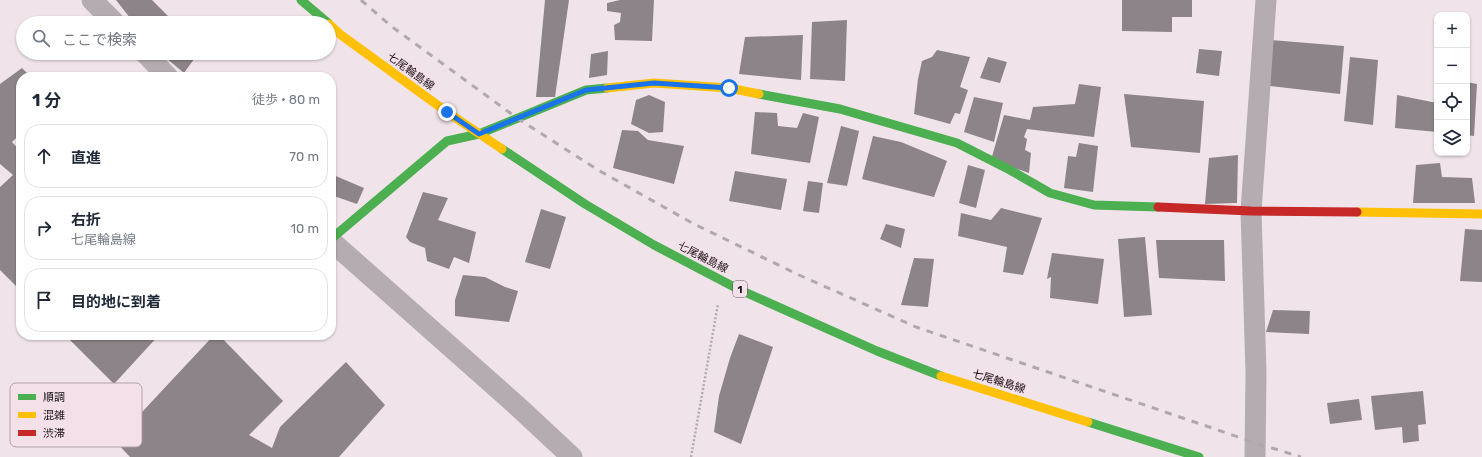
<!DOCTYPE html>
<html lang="ja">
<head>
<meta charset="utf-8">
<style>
	:root { --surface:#fff; --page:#f2f2f3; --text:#1f2937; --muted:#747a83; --line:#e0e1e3 }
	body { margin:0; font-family:Rubik,"Noto Sans JP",sans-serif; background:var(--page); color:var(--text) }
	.controls { position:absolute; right:12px; top:12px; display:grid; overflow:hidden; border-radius:8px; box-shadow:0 1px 3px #0004 }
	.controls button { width:36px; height:36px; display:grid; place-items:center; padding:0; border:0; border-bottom:1px solid var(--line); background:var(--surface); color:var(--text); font:20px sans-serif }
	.stop { position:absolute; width:12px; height:12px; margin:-9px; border:3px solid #1a73e8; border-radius:50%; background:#fff }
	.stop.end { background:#1a73e8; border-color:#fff; box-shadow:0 1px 4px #0008 }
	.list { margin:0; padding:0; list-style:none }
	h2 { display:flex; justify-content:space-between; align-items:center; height:52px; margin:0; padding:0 16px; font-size:17px }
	h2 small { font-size:13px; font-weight:400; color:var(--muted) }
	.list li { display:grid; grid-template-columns:26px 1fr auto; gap:12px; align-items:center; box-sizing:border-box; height:64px; margin:0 8px 8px; padding:0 8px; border:1px solid var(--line); border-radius:16px }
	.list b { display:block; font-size:15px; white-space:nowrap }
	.list p { margin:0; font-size:13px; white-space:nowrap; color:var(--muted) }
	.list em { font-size:13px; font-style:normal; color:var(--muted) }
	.icon { flex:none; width:22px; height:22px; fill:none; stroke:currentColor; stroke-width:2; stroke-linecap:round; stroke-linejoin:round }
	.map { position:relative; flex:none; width:1482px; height:457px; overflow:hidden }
	.search { position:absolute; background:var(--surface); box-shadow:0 1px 3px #0004; left:16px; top:16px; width:320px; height:44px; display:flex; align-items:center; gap:10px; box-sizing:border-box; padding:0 14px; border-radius:22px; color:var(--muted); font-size:15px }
	.panel { position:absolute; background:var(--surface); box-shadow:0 1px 3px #0004; left:16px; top:72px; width:320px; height:268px; border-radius:16px }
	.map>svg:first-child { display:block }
	.building { fill:#8c8488 }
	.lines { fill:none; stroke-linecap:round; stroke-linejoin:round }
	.path { stroke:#b2aaae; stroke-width:2.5; stroke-dasharray:2 2; stroke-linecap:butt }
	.street { stroke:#b4acb0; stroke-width:21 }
	.fast { stroke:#4caf50; stroke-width:9 }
	.slow { stroke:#ffc107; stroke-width:9 }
	.jam { stroke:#c62828; stroke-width:9 }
	.rail { stroke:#b1a8ae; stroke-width:3; stroke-dasharray:7 7; stroke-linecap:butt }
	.route { stroke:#1a73e8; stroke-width:5 }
	.labels { text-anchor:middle; stroke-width:4; stroke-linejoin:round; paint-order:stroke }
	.shield { fill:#f4e0e9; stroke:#5b5055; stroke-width:1 }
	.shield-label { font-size:10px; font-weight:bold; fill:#191215 }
	.street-label { font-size:11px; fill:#191215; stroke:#f4e0e9 }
	.key { fill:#f4e0e9; stroke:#b2a2a9; stroke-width:1 }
	.key-label { font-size:11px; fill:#191215 }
</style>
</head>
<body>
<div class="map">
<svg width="1482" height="457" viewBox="0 0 1482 457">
	<rect width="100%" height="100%" fill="#f0e4ea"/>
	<path class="building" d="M116,0H152L175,23H134Z
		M545,0H569L555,97H536Z
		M620,0H654L652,41L615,40L614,25L620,22L621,13L607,11V3Z
		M1122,0H1192V17H1172V32L1122,31Z
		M847,20L845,81L810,79L812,22Z
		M803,35L801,80L739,74L745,37Z
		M1271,40L1344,46L1340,94L1269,86Z
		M1199,49L1222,51L1219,76L1196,73Z
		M937,50L970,57L960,87L968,90L960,114L955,113L950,124L914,114L918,79L922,61L932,57Z
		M608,51L607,75L589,78L591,54Z
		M160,53H194L197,55L184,73Z
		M988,57L1007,62L1000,83L980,78Z
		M1350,57L1378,60L1373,125L1344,121Z
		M22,68L31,77H21V133L12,142L21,152V291L0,270V187L13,175L0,164V84Z
		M1467,82L1477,84L1474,136L1467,135Z
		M1079,84L1101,87L1094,137L1027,129L1024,137L1027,139L1025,150L1031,153L1029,173L991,160L1004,115L1030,120L1033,107L1075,104Z
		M1124,94L1204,101L1200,153L1131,147Z
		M649,95L665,102L663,132L649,133L631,124L636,100Z
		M1397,95L1437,103V132L1395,128Z
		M974,97L1003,103L994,142L964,132Z
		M755,112L777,113L778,126L797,128L803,113L819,117L810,163L751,154Z
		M841,126L859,131L847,186L827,183Z
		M622,130L638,131L648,140L684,146L674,184L613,168Z
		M873,136L901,142L947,161L934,197L862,179Z
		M1079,143L1098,146L1093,192L1064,188L1068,156L1076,157Z
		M1238,155L1237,203L1205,204L1209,158Z
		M1440,163L1442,177L1472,178L1475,203H1413L1416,165Z
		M968,165L985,170L976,208L959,203Z
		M735,171L787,179L781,210L729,201Z
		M331,174L364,188L357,204L331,195Z
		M808,181L823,183L819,213L803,211Z
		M423,192L448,198L438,220L476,232L469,263L454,257L449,269L427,261L425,248L410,242L406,237Z
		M1001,208L1042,218L1023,275L1003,272L1007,247L958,236L961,213L991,220Z
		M541,209L566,217L550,269L525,262Z
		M886,224L905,229L901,248L880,239Z
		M1465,229L1482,230V282L1460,281Z
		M1145,237L1152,315L1124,317L1118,239Z
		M1156,240H1224L1225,281L1159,278Z
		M1052,253L1104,259L1098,304L1050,298L1051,277L1047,279Z
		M914,258L934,259L928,307L901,305Z
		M463,275L485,277L505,287L518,291L509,322L455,316V300Z
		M1273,310L1310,311L1309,334L1266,332Z
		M739,334L773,347L741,444L714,432L719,396L730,358Z
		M65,335H159L114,384Z
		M214,335H219L283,401L249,435L272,448L280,427L346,362L385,405L339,457H130L115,441Z
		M1423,391L1426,424L1418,425L1419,441L1403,443L1402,427L1375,430L1371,396Z
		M1359,399L1362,420L1330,424L1327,403Z"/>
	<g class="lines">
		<path class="path" d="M691,457L718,304"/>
		<path class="street" d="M92,0L115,23
			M145,53L168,77
			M331,241L515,404L572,457
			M1255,457L1256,372L1251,211L1266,0"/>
		<path class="fast" d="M301,0L328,23
			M759,94L840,109L957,143L1010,170L1050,193L1094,205L1158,207
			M502,149L585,204L654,245L738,289L877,351L941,376
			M331,239L447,141L479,134L586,90L607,88
			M1088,422L1199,457"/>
		<path class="slow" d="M329,24L341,35L447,112L502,149
			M607,88L654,83L729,88L759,94
			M1357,212L1482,214
			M941,376L1088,422"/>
		<path class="jam" d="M1158,207L1251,211L1357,212"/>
		<path class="rail" d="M361,0L391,26L517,118L598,170L694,224L799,275L916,327L1256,443L1301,457"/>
	</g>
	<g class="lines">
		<path class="route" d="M447,112L479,134L586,90L654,83L729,88"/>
	</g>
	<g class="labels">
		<rect class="shield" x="733" y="281" width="14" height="16" rx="3"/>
		<g class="shield-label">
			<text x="740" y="293">1</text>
		</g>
		<g class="street-label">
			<text transform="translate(411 71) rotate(36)" y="4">七尾輪島線</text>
			<text transform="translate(703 257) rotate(27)" y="4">七尾輪島線</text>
			<text transform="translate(999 381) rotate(17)" y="4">七尾輪島線</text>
		</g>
	</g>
	<rect x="10" y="383" width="132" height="64" rx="6" class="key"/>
	<rect x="18" y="394" width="18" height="6" fill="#4caf50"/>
	<rect x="18" y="412" width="18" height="6" fill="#ffc107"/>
	<rect x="18" y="430" width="18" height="6" fill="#c62828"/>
	<g class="key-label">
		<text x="43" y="401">順調</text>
		<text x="43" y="419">混雑</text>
		<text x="43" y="437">渋滞</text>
	</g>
</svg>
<div class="controls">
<button>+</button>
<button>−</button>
<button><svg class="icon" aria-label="locate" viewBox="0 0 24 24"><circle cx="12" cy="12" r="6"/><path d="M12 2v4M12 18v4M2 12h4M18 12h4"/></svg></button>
<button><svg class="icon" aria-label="layers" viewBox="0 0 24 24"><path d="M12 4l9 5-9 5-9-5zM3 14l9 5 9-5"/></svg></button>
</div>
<div class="stop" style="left:729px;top:88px"></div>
<div class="stop end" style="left:447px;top:112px"></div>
<div class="search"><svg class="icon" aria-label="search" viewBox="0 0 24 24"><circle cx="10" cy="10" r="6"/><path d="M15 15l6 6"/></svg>ここで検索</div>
<section class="panel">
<h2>1 分<small>徒歩 · 80 m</small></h2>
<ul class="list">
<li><svg class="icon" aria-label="ahead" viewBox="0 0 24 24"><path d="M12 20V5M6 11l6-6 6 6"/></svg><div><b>直進</b></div><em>70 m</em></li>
<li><svg class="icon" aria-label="right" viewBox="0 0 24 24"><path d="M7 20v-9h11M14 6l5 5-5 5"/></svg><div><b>右折</b><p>七尾輪島線</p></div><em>10 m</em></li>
<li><svg class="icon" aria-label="arrive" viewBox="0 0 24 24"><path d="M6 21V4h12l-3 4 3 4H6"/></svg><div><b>目的地に到着</b></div></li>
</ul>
</section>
</div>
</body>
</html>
